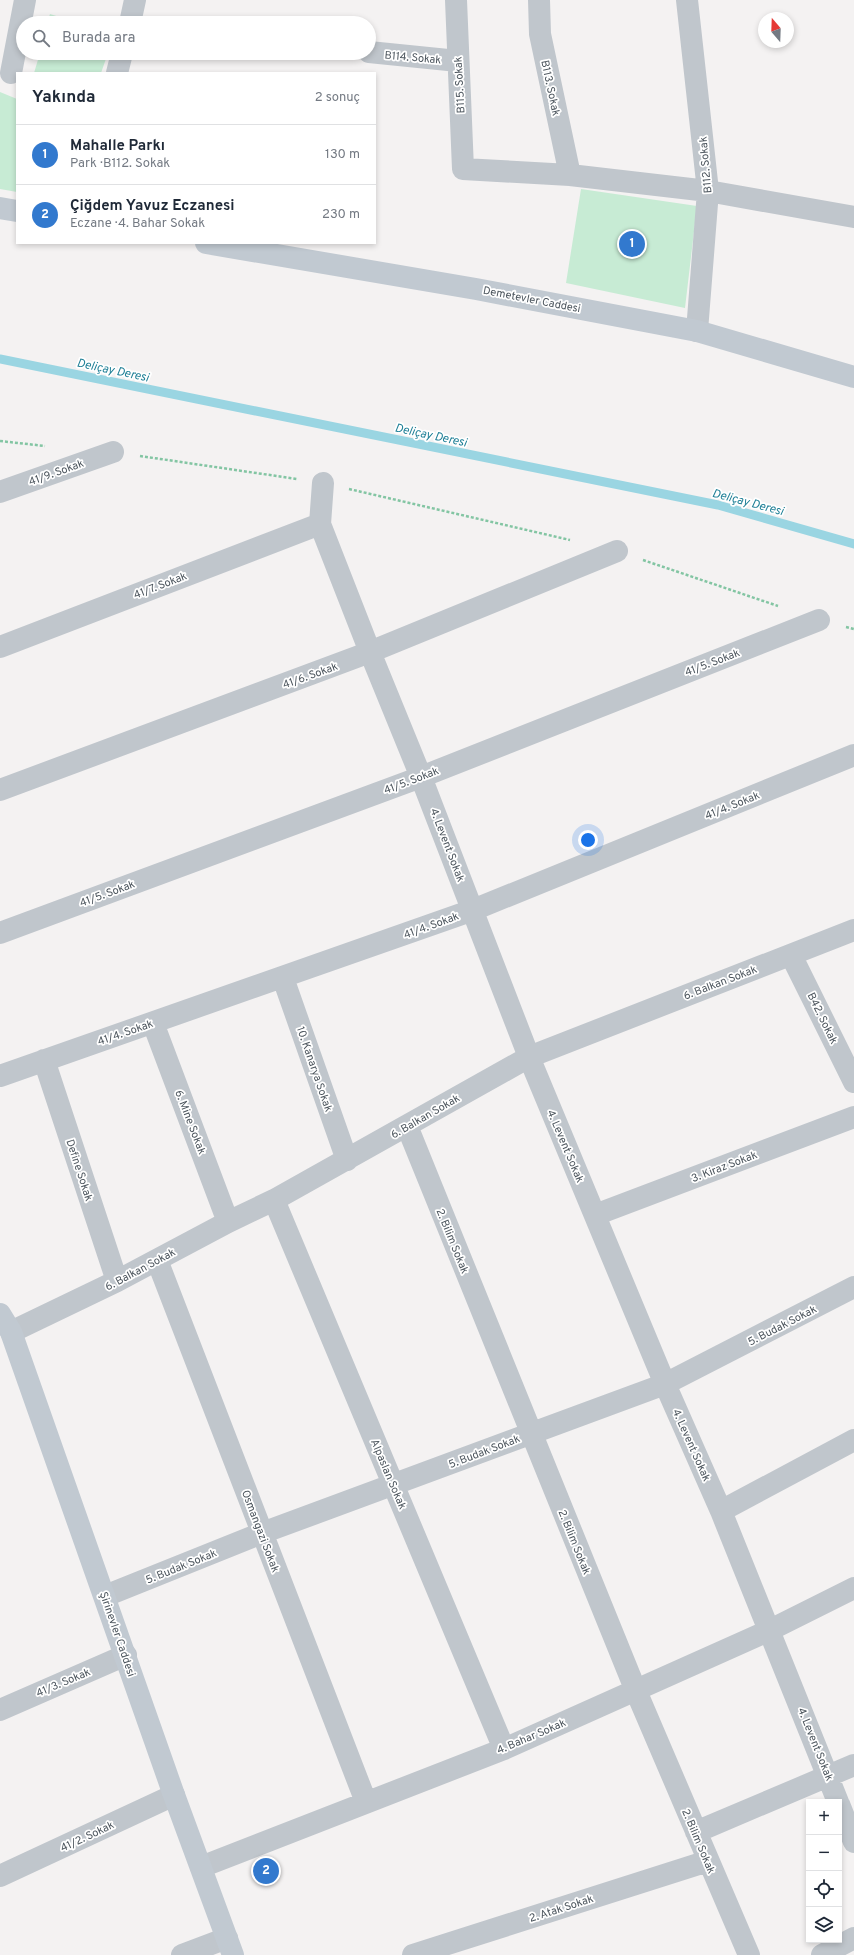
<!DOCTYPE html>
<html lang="tr">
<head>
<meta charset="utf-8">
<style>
	:root { --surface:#fff; --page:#f2f2f3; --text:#1f2937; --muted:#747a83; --line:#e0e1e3; --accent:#3279ce }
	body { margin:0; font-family:Overpass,sans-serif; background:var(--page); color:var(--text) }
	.controls { position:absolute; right:12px; bottom:12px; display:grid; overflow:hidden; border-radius:0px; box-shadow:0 2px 6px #0003 }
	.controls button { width:36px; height:36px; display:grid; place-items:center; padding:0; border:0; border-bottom:1px solid var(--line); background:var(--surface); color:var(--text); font:20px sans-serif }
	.compass { position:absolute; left:758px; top:12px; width:36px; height:36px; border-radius:50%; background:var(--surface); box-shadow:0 2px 6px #0003; rotate:341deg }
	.you { position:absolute; left:588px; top:840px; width:14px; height:14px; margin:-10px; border:3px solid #fff; border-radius:50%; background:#1a73e8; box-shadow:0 0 0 6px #1a73e833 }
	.badge { display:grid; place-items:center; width:26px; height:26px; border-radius:50%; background:var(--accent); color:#fff; font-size:13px; font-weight:700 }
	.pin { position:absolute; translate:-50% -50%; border:2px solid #fff; box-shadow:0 1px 4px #0006 }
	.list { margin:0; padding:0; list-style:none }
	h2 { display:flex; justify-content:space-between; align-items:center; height:52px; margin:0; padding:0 16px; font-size:17px }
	h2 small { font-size:13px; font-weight:400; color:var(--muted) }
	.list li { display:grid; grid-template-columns:26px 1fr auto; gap:12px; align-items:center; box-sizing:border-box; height:60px; padding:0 16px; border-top:1px solid var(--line) }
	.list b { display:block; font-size:15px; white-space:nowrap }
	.list p { margin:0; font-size:13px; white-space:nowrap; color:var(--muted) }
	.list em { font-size:13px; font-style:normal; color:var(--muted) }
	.icon { flex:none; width:22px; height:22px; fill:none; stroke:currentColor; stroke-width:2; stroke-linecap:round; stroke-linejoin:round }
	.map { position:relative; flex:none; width:854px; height:1955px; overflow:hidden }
	.search { position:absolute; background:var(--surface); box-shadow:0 2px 6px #0003; left:16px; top:16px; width:360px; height:44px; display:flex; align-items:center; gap:10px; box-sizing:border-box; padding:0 14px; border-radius:22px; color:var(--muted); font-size:15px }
	.panel { position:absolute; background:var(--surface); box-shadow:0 2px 6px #0003; left:16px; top:72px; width:360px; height:172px; border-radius:0px }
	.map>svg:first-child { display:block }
	.green { fill:#c7ebd4 }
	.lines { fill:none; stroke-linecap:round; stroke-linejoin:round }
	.stream { stroke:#9ad5e2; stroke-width:9 }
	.path { stroke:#83c5a3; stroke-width:2.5; stroke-dasharray:3 2; stroke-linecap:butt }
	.minor { stroke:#c0c6cc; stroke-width:22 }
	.secondary { stroke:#c1c9d1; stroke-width:22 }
	.labels { text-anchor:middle; stroke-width:3.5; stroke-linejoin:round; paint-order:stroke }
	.street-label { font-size:11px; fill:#4c555d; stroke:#fff }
	.water-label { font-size:12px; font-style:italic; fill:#1e7f96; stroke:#fff }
</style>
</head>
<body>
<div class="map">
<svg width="854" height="1955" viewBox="0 0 854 1955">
	<rect width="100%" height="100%" fill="#f4f2f2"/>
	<path class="green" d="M50,14L78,23H47Z
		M40,53H108L101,73H34Z
		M0,92L17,99V192L0,189Z
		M581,189L697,206L685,308L566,283Z"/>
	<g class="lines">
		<path class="stream" d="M0,359L718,505L854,544"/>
		<path class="path" d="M0,441L45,446
			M140,456L297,479
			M349,489L570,540
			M643,560L778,606
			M846,627L854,629"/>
		<path class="minor" d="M456,0L463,169L570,175L708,191L854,217
			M539,0L540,34L570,175
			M687,0L708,191L697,331
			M130,23L135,0
			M369,52L458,61
			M11,73L25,0
			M117,73L122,53
			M323,483L320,524L370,652L421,777L529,1057L665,1384L721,1511L838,1802
			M0,492L113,452
			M0,647L320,524
			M0,790L370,652L617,551
			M0,933L421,777L819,620
			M791,955L854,1082
			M283,978L347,1160
			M153,1023L228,1222
			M44,1060L117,1281
			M0,1076L473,910L854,755
			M407,1126L636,1691L749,1955
			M274,1200L504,1749
			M595,1215L854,1117
			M157,1260L366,1802
			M11,1332L117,1281L228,1222L274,1200L529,1057L854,930
			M721,1511L854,1440
			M105,1596L262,1533L665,1384L854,1287
			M0,1710L126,1655
			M839,1804L854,1842
			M696,1832L854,1765
			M201,1867L504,1749L770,1630L854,1588
			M0,1876L174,1795
			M182,1955L227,1938
			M413,1955L708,1861
			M822,1955L854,1938"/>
		<path class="secondary" d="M0,208L17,211
			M206,243L476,289L697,331L854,377
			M0,1314L11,1332L174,1795L233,1955"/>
	</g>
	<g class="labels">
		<g class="street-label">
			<text transform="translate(413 57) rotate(5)" y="4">B114. Sokak</text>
			<text transform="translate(459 85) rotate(-93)" y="4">B115. Sokak</text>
			<text transform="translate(551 88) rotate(78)" y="4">B113. Sokak</text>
			<text transform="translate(705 165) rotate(-95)" y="4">B112. Sokak</text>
			<text transform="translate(532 299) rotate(11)" y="4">Demetevler Caddesi</text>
			<text transform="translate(56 472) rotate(-20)" y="4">41/9. Sokak</text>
			<text transform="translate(160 585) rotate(-21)" y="4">41/7. Sokak</text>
			<text transform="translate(712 662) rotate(-21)" y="4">41/5. Sokak</text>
			<text transform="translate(310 675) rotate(-20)" y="4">41/6. Sokak</text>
			<text transform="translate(411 780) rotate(-21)" y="4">41/5. Sokak</text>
			<text transform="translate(732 805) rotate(-22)" y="4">41/4. Sokak</text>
			<text transform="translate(448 845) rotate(69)" y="4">4. Levent Sokak</text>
			<text transform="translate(107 893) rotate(-20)" y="4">41/5. Sokak</text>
			<text transform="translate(431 925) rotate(-20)" y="4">41/4. Sokak</text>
			<text transform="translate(720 982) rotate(-21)" y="4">6. Balkan Sokak</text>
			<text transform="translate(823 1018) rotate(64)" y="4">B42. Sokak</text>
			<text transform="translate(125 1032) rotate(-19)" y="4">41/4. Sokak</text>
			<text transform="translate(315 1069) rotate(71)" y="4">10. Kanarya Sokak</text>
			<text transform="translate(425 1116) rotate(-30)" y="4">6. Balkan Sokak</text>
			<text transform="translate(191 1122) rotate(69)" y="4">6. Mine Sokak</text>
			<text transform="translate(566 1146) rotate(67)" y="4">4. Levent Sokak</text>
			<text transform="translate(724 1166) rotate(-21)" y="4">3. Kiraz Sokak</text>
			<text transform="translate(80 1170) rotate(72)" y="4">Define Sokak</text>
			<text transform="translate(453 1241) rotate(68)" y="4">2. Bilim Sokak</text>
			<text transform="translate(140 1269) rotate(-28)" y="4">6. Balkan Sokak</text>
			<text transform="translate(782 1325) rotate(-27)" y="4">5. Budak Sokak</text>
			<text transform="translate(692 1445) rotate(66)" y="4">4. Levent Sokak</text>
			<text transform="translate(484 1451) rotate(-21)" y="4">5. Budak Sokak</text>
			<text transform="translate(389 1474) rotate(67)" y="4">Alpaslan Sokak</text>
			<text transform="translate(261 1531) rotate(69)" y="4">Osmangazi Sokak</text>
			<text transform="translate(575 1542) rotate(68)" y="4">2. Bilim Sokak</text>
			<text transform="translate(181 1566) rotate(-22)" y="4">5. Budak Sokak</text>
			<text transform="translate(118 1634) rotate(71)" y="4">Şirinevler Caddesi</text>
			<text transform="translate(63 1682) rotate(-23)" y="4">41/3. Sokak</text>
			<text transform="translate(531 1736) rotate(-23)" y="4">4. Bahar Sokak</text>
			<text transform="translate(816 1744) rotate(68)" y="4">4. Levent Sokak</text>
			<text transform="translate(87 1836) rotate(-25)" y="4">41/2. Sokak</text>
			<text transform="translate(699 1841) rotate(67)" y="4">2. Bilim Sokak</text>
			<text transform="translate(561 1908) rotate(-18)" y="4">2. Atak Sokak</text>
		</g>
		<g class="water-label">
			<text transform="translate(113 370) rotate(12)" y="4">Deliçay Deresi</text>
			<text transform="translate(431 435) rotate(12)" y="4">Deliçay Deresi</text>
			<text transform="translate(748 502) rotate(15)" y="4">Deliçay Deresi</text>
		</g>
	</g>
</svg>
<div class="controls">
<button>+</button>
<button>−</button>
<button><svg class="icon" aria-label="locate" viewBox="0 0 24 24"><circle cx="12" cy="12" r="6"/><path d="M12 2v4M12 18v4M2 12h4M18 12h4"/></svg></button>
<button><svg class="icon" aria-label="layers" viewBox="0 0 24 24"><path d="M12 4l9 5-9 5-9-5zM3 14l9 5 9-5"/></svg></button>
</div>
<svg class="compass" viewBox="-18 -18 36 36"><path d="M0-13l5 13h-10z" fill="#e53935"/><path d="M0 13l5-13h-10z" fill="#747a83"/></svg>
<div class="you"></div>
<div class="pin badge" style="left:632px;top:244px">1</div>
<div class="pin badge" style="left:266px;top:1871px">2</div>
<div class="search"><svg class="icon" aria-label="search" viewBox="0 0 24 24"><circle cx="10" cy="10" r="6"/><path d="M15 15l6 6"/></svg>Burada ara</div>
<section class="panel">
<h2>Yakında<small>2 sonuç</small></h2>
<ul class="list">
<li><span class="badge">1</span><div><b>Mahalle Parkı</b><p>Park · B112. Sokak</p></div><em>130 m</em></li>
<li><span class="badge">2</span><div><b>Çiğdem Yavuz Eczanesi</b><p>Eczane · 4. Bahar Sokak</p></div><em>230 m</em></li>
</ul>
</section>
</div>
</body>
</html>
